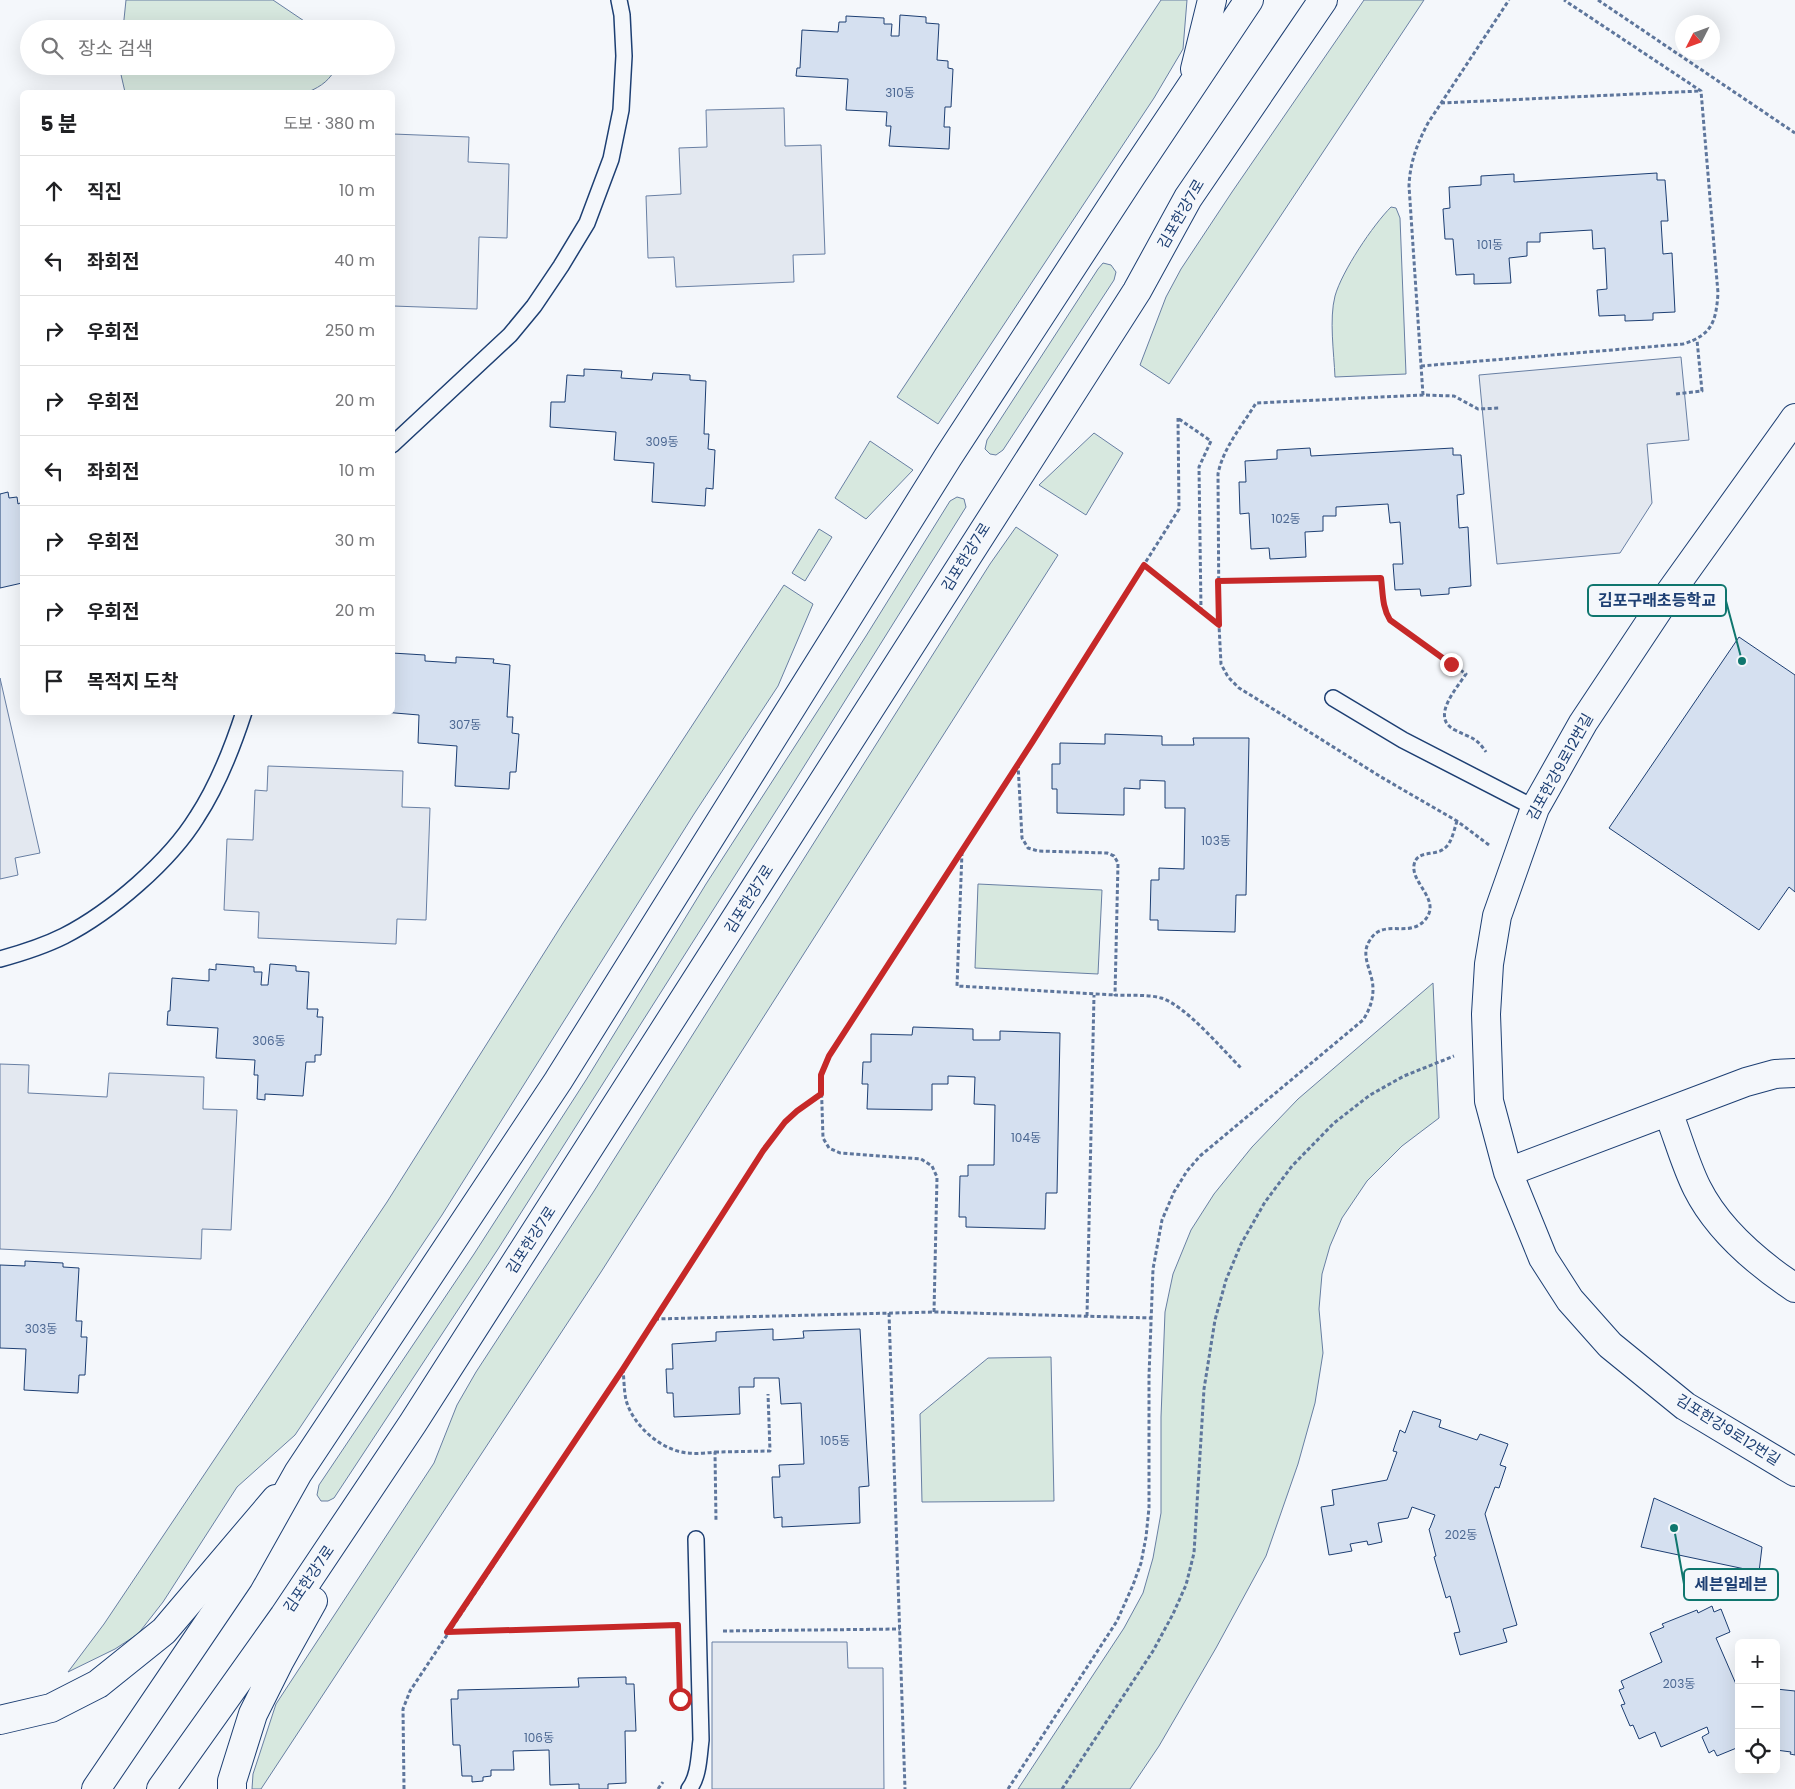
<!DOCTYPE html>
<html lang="ko">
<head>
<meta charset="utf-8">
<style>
	:root { --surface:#fff; --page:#f6f6f6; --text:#202124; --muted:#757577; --line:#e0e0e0 }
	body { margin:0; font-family:Poppins,"Noto Sans KR",sans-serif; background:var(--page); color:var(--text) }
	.controls { position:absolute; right:15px; bottom:15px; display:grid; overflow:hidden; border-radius:8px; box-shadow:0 5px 20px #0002 }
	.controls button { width:45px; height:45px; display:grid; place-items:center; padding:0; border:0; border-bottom:1px solid var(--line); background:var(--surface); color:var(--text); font:25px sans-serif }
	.compass { position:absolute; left:1675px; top:15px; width:45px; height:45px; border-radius:50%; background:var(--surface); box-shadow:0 5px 20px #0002; rotate:228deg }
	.stop { position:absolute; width:15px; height:15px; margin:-11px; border:4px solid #c62828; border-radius:50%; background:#fff }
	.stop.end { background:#c62828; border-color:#fff; box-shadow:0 1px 5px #0008 }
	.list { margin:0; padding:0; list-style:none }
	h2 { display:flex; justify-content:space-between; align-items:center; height:65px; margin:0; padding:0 20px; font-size:21px }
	h2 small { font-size:16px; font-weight:400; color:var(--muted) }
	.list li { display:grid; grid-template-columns:32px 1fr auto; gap:15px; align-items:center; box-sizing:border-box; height:70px; padding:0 20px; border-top:1px solid var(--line) }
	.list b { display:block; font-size:19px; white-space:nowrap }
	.list em { font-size:16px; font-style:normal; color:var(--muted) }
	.icon { flex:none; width:28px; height:28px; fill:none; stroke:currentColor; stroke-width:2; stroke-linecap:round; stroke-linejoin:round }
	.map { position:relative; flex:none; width:1795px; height:1789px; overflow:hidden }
	.search { position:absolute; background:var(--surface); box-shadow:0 5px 20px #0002; left:20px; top:20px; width:375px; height:55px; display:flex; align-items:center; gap:12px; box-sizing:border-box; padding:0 18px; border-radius:28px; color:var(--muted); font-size:19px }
	.panel { position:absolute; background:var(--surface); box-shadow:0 5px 20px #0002; left:20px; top:90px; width:375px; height:625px; border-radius:8px }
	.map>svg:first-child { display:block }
	.green { fill:#d7e8df; stroke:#687fa3 }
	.parking { fill:#e3e8f0; stroke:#687fa3 }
	.building { fill:#d5e0f0; stroke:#1d3f73 }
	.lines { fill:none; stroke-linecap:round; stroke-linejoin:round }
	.service-casing { stroke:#1d3f73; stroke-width:18 }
	.minor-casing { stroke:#1d3f73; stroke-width:30 }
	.tertiary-casing { stroke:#1d3f73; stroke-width:30 }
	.secondary-casing { stroke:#1d3f73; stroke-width:30 }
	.path { stroke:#5e769c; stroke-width:3; stroke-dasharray:4 2.5; stroke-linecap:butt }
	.service { stroke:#f4f7fb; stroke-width:15 }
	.minor { stroke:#f4f7fb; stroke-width:28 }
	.tertiary { stroke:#f4f7fb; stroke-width:28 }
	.secondary { stroke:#f4f7fb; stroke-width:28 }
	.route { stroke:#c62828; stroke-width:6 }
	.labels { text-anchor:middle; stroke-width:4; stroke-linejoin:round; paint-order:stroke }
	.number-label { font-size:12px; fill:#4b6792 }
	.street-label { font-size:15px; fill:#1d3f73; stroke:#f4f7fb }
	.leader { fill:none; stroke:#0f766e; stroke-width:2 }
	.callout-dot { fill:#0f766e; stroke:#f4f7fb; stroke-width:2 }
	.callout { fill:#f4f7fb; stroke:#0f766e; stroke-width:2 }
	.callout-label { font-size:16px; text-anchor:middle; font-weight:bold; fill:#1d3f73 }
</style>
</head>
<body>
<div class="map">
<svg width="1795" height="1789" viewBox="0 0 1795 1789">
	<rect width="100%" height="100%" fill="#f4f7fb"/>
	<path class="green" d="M126,0H273L316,29H123Z
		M1161,0H1187L1183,49L1154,98L938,424L897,397Z
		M1364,0H1424L1169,384L1140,365L1166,297L1181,269L1232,192Z
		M119,66H337C330,80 322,86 308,92H125Z
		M1391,207L1396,208L1400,218L1406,374L1335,377C1334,353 1329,319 1335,296C1342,271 1373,225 1391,207Z
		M1103,263L1111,265L1116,272L1114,280L1003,450L996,455L990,454L985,449L987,440L1098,269Z
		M1094,433L1123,453L1086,515L1039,485Z
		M870,441L913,470L866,519L835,498Z
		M957,497L964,499L966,507L793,784L498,1249L334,1498L328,1501H321L317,1495L319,1485L474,1254L586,1080L706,884L866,636L950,501Z
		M1016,527L1058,555L601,1272L261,1789H252L253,1774L276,1704L434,1463L457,1405L476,1372L594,1191L990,564Z
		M819,529L832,537L805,581L792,573Z
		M784,585L813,604L778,686L694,814L442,1215L295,1435L237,1487L163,1602L138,1634L115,1649L68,1672L104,1624L387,1202L563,923Z
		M978,884L1102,890L1098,974L975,968Z
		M1433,983L1439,1118L1402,1146L1367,1181L1342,1218L1330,1246L1322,1274L1319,1309L1323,1353L1315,1403L1298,1464L1266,1556L1216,1648L1159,1746L1130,1789H1018L1124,1628L1143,1593L1153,1558L1161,1513V1417L1165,1312L1173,1274L1191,1230L1214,1194L1252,1147L1298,1099Z
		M1051,1357L1054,1501L922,1502L920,1414L988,1358Z"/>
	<path class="parking" d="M784,108L785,146L821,145L825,254L793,255L794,282L676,287L674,257L648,258L646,196L681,194L679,148L707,147L706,110Z
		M393,134L469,137L468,162L509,164L507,238L479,237L477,309L393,306Z
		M1681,357L1689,440L1647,444L1652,503L1620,553L1497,564L1479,375Z
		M0,678L40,853L15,858L18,875L0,879Z
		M268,766L403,771L402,807L430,808L426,920L397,919L396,944L258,938L259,912L224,910L227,839L253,840L255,790L267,791Z
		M0,1064L29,1065L28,1093L107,1097L109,1073L204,1077L203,1109L237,1110L231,1230L202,1229L201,1259L0,1249Z
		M712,1642H847L848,1668H883L884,1789H712Z"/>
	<path class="building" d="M900,15L926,17V23L939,24L937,60L948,61V68L953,69L951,107H945L944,127H950L949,149L889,146L891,126H886L887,112L846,110L848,79L796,76L797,68H800L802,30L838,32L839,22H846V16L884,18V24H892L891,36H899Z
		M1657,173V180H1665L1668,221H1661L1663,254L1672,253L1675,312L1653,313V320L1625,321V315L1599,316L1597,290L1607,289L1605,248L1593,249L1592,230L1540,233V242H1527V256L1509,258L1511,283L1474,284V274L1456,275L1453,239H1445L1443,209L1450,208L1449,187L1481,185V176L1514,174V182Z
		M584,369L622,371L621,378L652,380L653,373L690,375V380L706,381L704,434H709L708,449L715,450L713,489L706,488L705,506L652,502L654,463L614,460L616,432L550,427L551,402H565L567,375L584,376Z
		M1310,448L1311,456L1453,448V455H1461L1464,494L1457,495L1459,528L1468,527L1471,586L1449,588V594L1421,596L1420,589L1395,590L1393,564H1403L1400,522L1390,523L1388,504L1336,507V516H1323V531L1305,532L1306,557L1270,559L1269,548L1251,549L1249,513L1240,514L1239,482H1246L1245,461L1277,459V450Z
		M8,492L9,498L17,497L18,504L22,502V583L0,588V494Z
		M1739,637L1795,675V892L1789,887L1759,930L1609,828Z
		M392,653L425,655V661L456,663V657L494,659L493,663L510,665L507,717H513L512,733L519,734L516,772H510L509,789L455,786L457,746L418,743L419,715L383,712H392Z
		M1105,734L1162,736V745H1194L1193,738H1249L1246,895H1236L1235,932L1158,930V920H1150L1151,880H1159V868L1184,869L1185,808H1165V781L1140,780V789L1124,788V815L1057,813V789H1052V764H1060V743L1105,744Z
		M216,964L254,967V972H262L261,985H268L270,964L296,966V971L309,972L307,1009H318L317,1017H323L321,1055H315V1062H306L303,1096L265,1094V1100L257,1099L258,1075H254L255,1060L216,1058L218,1028L167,1025L168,1011H170L172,978L209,981V969L216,970Z
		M913,1027L973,1029V1040H1000V1031L1060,1033L1057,1193H1046L1045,1229L966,1227V1217H959L960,1176H968V1165H994L995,1105L974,1104L975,1077L948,1076V1084H932V1110L867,1109L868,1084H862L863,1062H871V1034L912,1035Z
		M25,1261L63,1263V1267L79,1268L76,1321H82L81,1337H87L85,1375H79L78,1393L24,1390L26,1349L0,1348V1265L25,1266Z
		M773,1329V1340L804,1338L803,1331L860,1329L869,1486L859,1487L860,1523L782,1527V1517L774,1518L772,1477H780L779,1465L804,1464L801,1403L781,1404L779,1378H754V1387H739L740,1414L674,1417L673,1393H667L666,1369H673L672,1344L716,1341V1332Z
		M1413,1411L1441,1420L1439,1427L1477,1440L1480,1434L1508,1444L1500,1465L1506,1467L1499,1488L1495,1487L1485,1514L1517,1625L1503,1629L1507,1642L1460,1655L1454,1633L1460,1632L1450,1596L1446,1598L1434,1557L1436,1556L1429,1529L1430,1528L1435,1515L1412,1507L1408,1518L1378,1523L1382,1542L1368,1545L1367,1541L1350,1544L1352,1551L1329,1555L1321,1507L1334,1505L1332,1490L1387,1480L1397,1452L1393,1451L1400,1430L1405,1433Z
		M1654,1498L1762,1547L1759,1572L1641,1547Z
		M1712,1606L1714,1612L1721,1609L1730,1632L1716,1638L1739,1691V1747L1717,1756L1714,1750L1709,1753L1702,1737L1709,1733L1707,1727L1661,1747L1655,1732L1639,1739L1633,1725L1630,1726L1621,1705L1625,1704L1619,1690L1624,1688L1621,1681L1662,1662L1650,1633L1664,1627L1662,1624L1697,1610L1698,1613Z
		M626,1677V1684H634L636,1731H625L626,1783L608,1784V1789H579V1784L550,1785L549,1750L513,1751L514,1770H491V1776L483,1777V1781L472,1782V1776H462L460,1745H453L451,1699H458V1690L579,1687L578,1678Z
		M1776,1689L1795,1691V1755L1790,1754L1791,1752L1776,1750Z"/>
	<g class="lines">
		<g class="service-casing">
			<path id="service" d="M392,445L510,335L534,306L561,266L587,223L611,159L621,110L624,56L622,15L619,0
				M1333,698L1403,740L1535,808
				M0,959C22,953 44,946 64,936C111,912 170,861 197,817C218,785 232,749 244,712
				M689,1789C699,1777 699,1755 701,1740L696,1539"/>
		</g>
		<g class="minor-casing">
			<path id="minor" d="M1795,418L1664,601L1583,723L1535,808L1497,916L1489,964L1486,1014L1489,1101L1508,1172L1543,1258L1570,1300L1610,1345L1685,1406L1795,1472
				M1668,1112C1678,1137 1685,1164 1697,1188C1718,1230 1756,1262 1795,1288
				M1508,1172L1746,1082L1775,1074L1795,1073"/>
		</g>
		<g class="tertiary-casing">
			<path id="tertiary" d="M0,1720L51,1708L98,1684L164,1631L276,1499"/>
		</g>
		<g class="secondary-casing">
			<path id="secondary" d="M1195,69L1212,0
				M96,1789L239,1578L298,1473L558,1081L948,457L1132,175L1249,0
				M161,1789L284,1616L413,1423L1137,291L1188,198L1323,0
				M232,1789V1781L253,1714L279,1662L313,1601"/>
		</g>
		<path class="path" d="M1598,0L1795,133
			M1441,103L1700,91
			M1421,366L1683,344C1712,335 1716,322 1718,293L1701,91L1564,0
			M1676,394L1702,391L1697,340
			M1423,395L1409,186C1410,162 1417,144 1428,123L1509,0
			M1179,419L1211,441L1199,467L1201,610L1218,625
			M1144,565L1201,610
			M1218,581L1381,578C1383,593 1382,607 1390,620L1466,674C1456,689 1430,718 1455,730C1472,739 1475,736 1486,752
			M1018,764L1022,838L1028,848L1038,851L1107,853L1114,856L1118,863L1115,995C1129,996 1147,994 1161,998C1185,1005 1222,1049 1241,1068
			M1489,845L1457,821L1381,777L1265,704L1239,688L1228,677L1221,664L1219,625L1218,474C1223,448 1242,426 1256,403L1423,395L1454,396L1478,409L1500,408
			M962,852L957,986L1115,995
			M934,1312L937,1177L932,1166L921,1159L840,1153L829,1148L823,1138L821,1075L829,1056L843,1034L1033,741L1179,509L1178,418
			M889,1313L905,1789
			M1087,1316L1094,995
			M655,1319L934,1312L1151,1318
			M623,1369C624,1379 624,1391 626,1400C633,1426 662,1451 688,1453C697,1454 707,1453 715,1452L716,1521
			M715,1452L770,1451L768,1394
			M723,1631L900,1629
			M447,1632L673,1625
			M404,1789L403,1709L410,1691L623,1369L763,1151L785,1122L797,1111L821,1095
			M658,1789L663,1782
			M1008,1789L1117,1621L1133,1585L1141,1563L1146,1537L1149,1508V1376L1153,1269L1162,1220L1174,1192L1187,1171L1200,1156L1363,1020C1371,1008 1375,994 1372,980C1369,966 1361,953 1370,940C1383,918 1408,938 1424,921C1443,901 1411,884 1414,865C1417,849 1435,857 1445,848C1452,842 1454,830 1457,821
			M1062,1789L1153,1651L1173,1614L1186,1585L1194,1553L1204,1389L1215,1320L1226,1280L1241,1244L1265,1202L1292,1166L1334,1123L1370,1095L1404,1076L1454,1056"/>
		<use href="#service" class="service"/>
		<use href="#minor" class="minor"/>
		<use href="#tertiary" class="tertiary"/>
		<use href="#secondary" class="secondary"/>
	</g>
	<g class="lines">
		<path class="route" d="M680,1699L678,1625L447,1632L623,1369L763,1151L785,1122L797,1111L821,1094V1075L829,1056L1033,741L1144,565L1219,625L1218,581L1381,578C1383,593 1382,607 1390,620L1451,664"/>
	</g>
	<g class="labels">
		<g class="number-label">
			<text x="900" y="97">310동</text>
			<text x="1490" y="249">101동</text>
			<text x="662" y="446">309동</text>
			<text x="1286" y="523">102동</text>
			<text x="465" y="729">307동</text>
			<text x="1216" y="845">103동</text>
			<text x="269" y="1045">306동</text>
			<text x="1026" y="1142">104동</text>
			<text x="41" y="1333">303동</text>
			<text x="835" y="1445">105동</text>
			<text x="1461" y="1539">202동</text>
			<text x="1679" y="1688">203동</text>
			<text x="539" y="1742">106동</text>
		</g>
		<g class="street-label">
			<text transform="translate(1181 214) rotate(-60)" y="5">김포한강7로</text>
			<text transform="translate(966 557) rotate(-58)" y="5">김포한강7로</text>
			<text transform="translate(1560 767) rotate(-61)" y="5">김포한강9로12번길</text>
			<text transform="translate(749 899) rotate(-58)" y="5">김포한강7로</text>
			<text transform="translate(531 1240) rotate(-57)" y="5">김포한강7로</text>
			<text transform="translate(1728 1430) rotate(32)" y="5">김포한강9로12번길</text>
			<text transform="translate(309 1579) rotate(-56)" y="5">김포한강7로</text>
		</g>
	</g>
	<path class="leader" d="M1742 661L1726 601M1674 1528L1684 1584"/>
	<g class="callout-dot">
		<circle cx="1742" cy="661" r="5"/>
		<circle cx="1674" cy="1528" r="5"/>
	</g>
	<g class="callout">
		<rect x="1588" y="585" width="138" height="31" rx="5"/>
		<rect x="1684" y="1569" width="94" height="31" rx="5"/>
	</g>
	<g class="callout-label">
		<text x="1657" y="606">김포구래초등학교</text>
		<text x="1731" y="1590">세븐일레븐</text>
	</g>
</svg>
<div class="controls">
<button>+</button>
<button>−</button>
<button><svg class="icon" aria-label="locate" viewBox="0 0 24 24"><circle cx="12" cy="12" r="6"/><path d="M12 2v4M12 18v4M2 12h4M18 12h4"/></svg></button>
</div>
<svg class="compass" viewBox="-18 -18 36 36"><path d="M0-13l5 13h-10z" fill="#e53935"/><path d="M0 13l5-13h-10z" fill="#757577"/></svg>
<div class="stop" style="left:680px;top:1699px"></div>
<div class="stop end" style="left:1451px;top:664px"></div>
<div class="search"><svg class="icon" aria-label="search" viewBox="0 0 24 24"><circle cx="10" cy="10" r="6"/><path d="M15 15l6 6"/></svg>장소 검색</div>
<section class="panel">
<h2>5 분<small>도보 · 380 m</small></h2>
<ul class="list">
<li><svg class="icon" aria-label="ahead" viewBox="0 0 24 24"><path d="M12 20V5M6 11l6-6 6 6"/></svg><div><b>직진</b></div><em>10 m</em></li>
<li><svg class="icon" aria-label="left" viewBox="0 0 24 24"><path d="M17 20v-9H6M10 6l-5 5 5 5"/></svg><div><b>좌회전</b></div><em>40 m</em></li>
<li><svg class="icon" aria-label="right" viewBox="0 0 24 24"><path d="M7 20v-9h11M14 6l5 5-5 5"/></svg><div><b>우회전</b></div><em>250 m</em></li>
<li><svg class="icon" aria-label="right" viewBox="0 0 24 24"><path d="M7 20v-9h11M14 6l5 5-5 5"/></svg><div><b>우회전</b></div><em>20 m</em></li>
<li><svg class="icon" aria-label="left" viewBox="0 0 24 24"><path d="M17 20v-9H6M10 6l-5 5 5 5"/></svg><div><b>좌회전</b></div><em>10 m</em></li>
<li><svg class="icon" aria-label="right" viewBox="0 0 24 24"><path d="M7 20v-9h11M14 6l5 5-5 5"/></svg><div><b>우회전</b></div><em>30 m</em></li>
<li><svg class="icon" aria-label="right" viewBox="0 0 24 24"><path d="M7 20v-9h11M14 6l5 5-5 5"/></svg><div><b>우회전</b></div><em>20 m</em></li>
<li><svg class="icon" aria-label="arrive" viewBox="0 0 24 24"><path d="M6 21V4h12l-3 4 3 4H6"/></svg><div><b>목적지 도착</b></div></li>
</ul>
</section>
</div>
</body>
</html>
